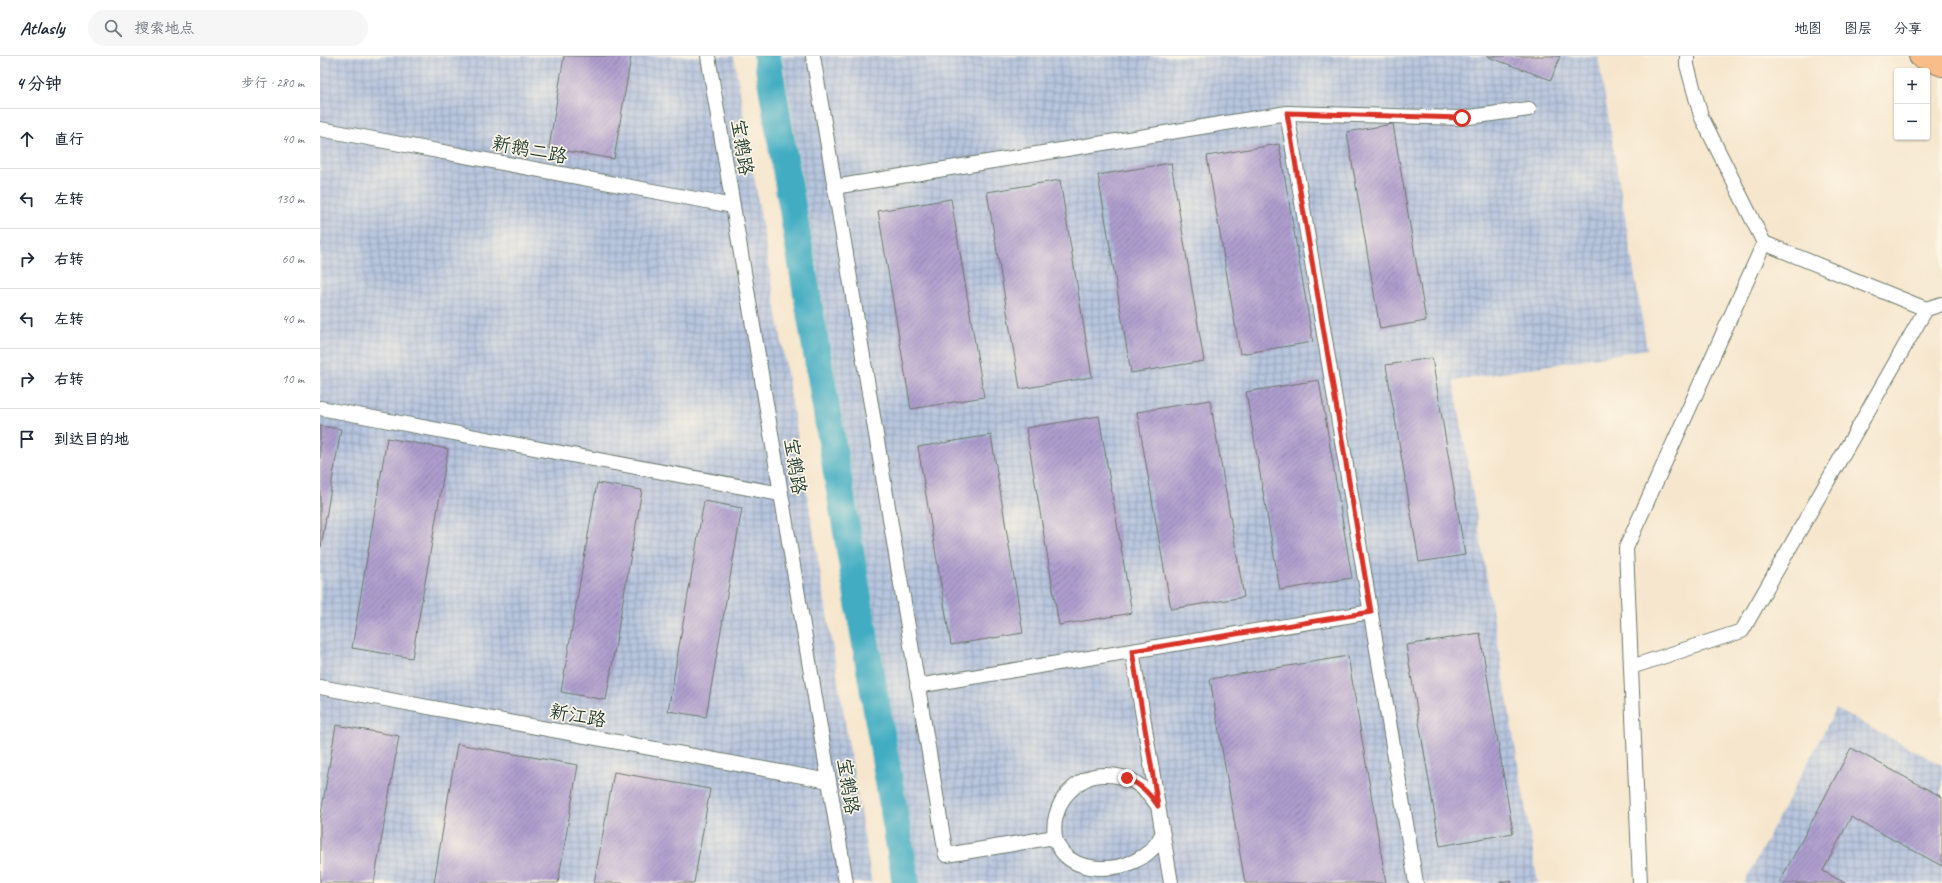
<!DOCTYPE html>
<html lang="zh">
<head>
<meta charset="utf-8">
<style>
	:root { --surface:#fff; --page:#f6f6f7; --text:#1f2937; --muted:#747a83; --line:#e0e1e3 }
	body { margin:0; font-family:Caveat,"LXGW WenKai TC",sans-serif; background:var(--page); color:var(--text) }
	.controls { position:absolute; right:12px; top:12px; display:grid; overflow:hidden; border-radius:4px; box-shadow:0 1px 3px #0004 }
	.controls button { width:36px; height:36px; display:grid; place-items:center; padding:0; border:0; border-bottom:1px solid var(--line); background:var(--surface); color:var(--text); font:20px sans-serif }
	.stop { position:absolute; width:12px; height:12px; margin:-9px; border:3px solid #d93025; border-radius:50%; background:#fff }
	.stop.end { background:#d93025; border-color:#fff; box-shadow:0 1px 4px #0008 }
	.list { margin:0; padding:0; list-style:none }
	h2 { display:flex; justify-content:space-between; align-items:center; height:52px; margin:0; padding:0 16px; font-size:17px }
	h2 small { font-size:13px; font-weight:400; color:var(--muted) }
	.list li { display:grid; grid-template-columns:26px 1fr auto; gap:12px; align-items:center; box-sizing:border-box; height:60px; padding:0 16px; border-top:1px solid var(--line) }
	.list b { display:block; font-size:15px; white-space:nowrap }
	.list em { font-size:13px; font-style:normal; color:var(--muted) }
	.icon { flex:none; width:22px; height:22px; fill:none; stroke:currentColor; stroke-width:2; stroke-linecap:round; stroke-linejoin:round }
	.map { position:relative; flex:none; width:1622px; height:827px; overflow:hidden }
	header { display:flex; align-items:center; gap:24px; box-sizing:border-box; height:56px; padding:0 20px; background:var(--surface); border-bottom:1px solid var(--line) }
	header strong { font-size:19px }
	nav { display:flex; gap:22px; margin-inline-start:auto; font-size:14px }
	.search { width:280px; height:36px; background:var(--page); display:flex; align-items:center; gap:10px; box-sizing:border-box; padding:0 14px; border-radius:22px; color:var(--muted); font-size:15px }
	main { display:flex }
	aside { flex:1; background:var(--surface) }
	.map>svg:first-child { display:block }
	.industrial { fill:url(#industrial-grid) }
	.lines { fill:none; stroke-linecap:round; stroke-linejoin:round }
	.canal { stroke:#43adc2; stroke-width:28 }
	.building { fill:url(#building-hatch) }
	.service-casing { stroke:#6a786a; stroke-width:16 }
	.trunk-casing { stroke:#6a786a; stroke-width:24 }
	.service { stroke:#fff; stroke-width:14 }
	.trunk { stroke:#f8bd89; stroke-width:22 }
	.route { stroke:#d93025; stroke-width:5 }
	.labels { text-anchor:middle; stroke-width:3.5; stroke-linejoin:round; paint-order:stroke }
	.street-label { font-size:19px; fill:#1f3d34; stroke:#fcf5e5 }
</style>
</head>
<body>
<header>
<strong>Atlasly</strong>
<div class="search"><svg class="icon" aria-label="search" viewBox="0 0 24 24"><circle cx="10" cy="10" r="6"/><path d="M15 15l6 6"/></svg>搜索地点</div>
<nav><a>地图</a><a>图层</a><a>分享</a></nav>
</header>
<main>
<aside>
<h2>4 分钟<small>步行 · 280 m</small></h2>
<ul class="list">
<li><svg class="icon" aria-label="ahead" viewBox="0 0 24 24"><path d="M12 20V5M6 11l6-6 6 6"/></svg><div><b>直行</b></div><em>40 m</em></li>
<li><svg class="icon" aria-label="left" viewBox="0 0 24 24"><path d="M17 20v-9H6M10 6l-5 5 5 5"/></svg><div><b>左转</b></div><em>130 m</em></li>
<li><svg class="icon" aria-label="right" viewBox="0 0 24 24"><path d="M7 20v-9h11M14 6l5 5-5 5"/></svg><div><b>右转</b></div><em>60 m</em></li>
<li><svg class="icon" aria-label="left" viewBox="0 0 24 24"><path d="M17 20v-9H6M10 6l-5 5 5 5"/></svg><div><b>左转</b></div><em>40 m</em></li>
<li><svg class="icon" aria-label="right" viewBox="0 0 24 24"><path d="M7 20v-9h11M14 6l5 5-5 5"/></svg><div><b>右转</b></div><em>10 m</em></li>
<li><svg class="icon" aria-label="arrive" viewBox="0 0 24 24"><path d="M6 21V4h12l-3 4 3 4H6"/></svg><div><b>到达目的地</b></div></li>
</ul>
</aside>
<div class="map">
<svg width="1622" height="827" viewBox="0 0 1622 827">
	<defs>
		<pattern id="industrial-grid" width="8" height="8" patternUnits="userSpaceOnUse"><rect width="8" height="8" fill="#b7c5de"/><path d="M0 4h8M4 0v8" fill="none" stroke="#94a1b5"/></pattern>
		<pattern id="building-hatch" width="6" height="6" patternUnits="userSpaceOnUse"><rect width="6" height="6" fill="#ad9dcd"/><path d="M-1 1l2-2M0 6l6-6M5 7l2-2" fill="none" stroke="#8c81a7"/></pattern>
	</defs>
	<rect width="100%" height="100%" fill="#fcf5e5"/>
	<filter id="ink" filterUnits="userSpaceOnUse"><feTurbulence type="fractalNoise" baseFrequency=".025" numOctaves="2"/><feDisplacementMap in="SourceGraphic" scale="8" xChannelSelector="R" yChannelSelector="G"/><feConvolveMatrix kernelMatrix="1 2 1 2 8 2 1 2 1" color-interpolation-filters="sRGB"/></filter>
	<filter id="wash" filterUnits="userSpaceOnUse"><feTurbulence type="fractalNoise" baseFrequency=".012" numOctaves="4" result="noise"/><feDisplacementMap in="SourceGraphic" scale="16" xChannelSelector="R" yChannelSelector="G"/><feGaussianBlur stdDeviation="0.9" result="paint"/><feColorMatrix in="noise" values="0 0 0 0 0 0 0 0 0 0 0 0 0 0 0 0 0 1.4 0 .05"/><feComposite in="paint" operator="in"/></filter>
	<g filter="url(#wash)">
		<rect width="100%" height="100%" fill="#f6e6cd"/>
		<path class="industrial" d="M0,0H414L552,827H0Z
			M462,0H1278L1327,293L1134,325L1218,827H600Z
			M1516,653L1622,709V827H1424Z"/>
		<g class="lines">
			<path class="canal" d="M447,0L586,827"/>
		</g>
		<g id="blocks">
			<path class="building" d="M244,0H311L294,103L229,92Z
				M1166,0H1240L1231,24Z
				M1073,68L1106,265L1060,273L1027,76Z
				M959,88L993,286L920,298L887,100Z
				M851,107L884,305L811,317L778,119Z
				M740,124L772,321L700,333L667,136Z
				M631,143L664,341L591,353L558,155Z
				M1112,302L1145,499L1099,506L1066,309Z
				M999,324L1032,522L960,534L926,336Z
				M890,344L924,541L851,553L817,356Z
				M779,360L812,557L739,569L706,372Z
				M0,370L21,373L1,491H0Z
				M671,379L703,577L631,589L598,391Z
				M67,382L128,393L92,602L32,592Z
				M277,427L322,434L286,644L241,636Z
				M384,445L422,452L386,661L348,655Z
				M1160,577L1193,777L1120,790L1086,589Z
				M1028,600L1066,827H925L890,623Z
				M16,669L79,680L54,827H0V764Z
				M137,688L258,709L238,827H114Z
				M1531,692L1622,741V810L1531,761L1503,815L1525,827H1459Z
				M294,716L390,733L374,827H274Z
				M1191,824L1192,827H1180V826Z"/>
		</g>
	</g>
	<g filter="url(#ink)">
		<use href="#blocks" fill-opacity="0" stroke="#6a786a" stroke-width="1"/>
		<g class="lines">
			<g class="service-casing">
				<path id="service" d="M388,0L526,827
					M493,0L626,799L735,781
					M967,57L1096,827
					M0,73L413,150
					M514,131L967,57L1142,62L1209,53
					M1444,187L1606,253L1622,248
					M0,352L461,438
					M812,595L851,827
					M1311,611L1422,575L1606,253
					M597,630L1051,556
					M0,631L509,725
					M838,750C824,729 808,718 783,719C768,719 756,728 747,738C741,744 738,753 736,760C720,825 822,827 842,778
					M1320,827L1306,492L1444,187L1381,60L1367,9V0"/>
			</g>
			<g class="trunk-casing">
				<path id="trunk" d="M1600,0L1622,9"/>
			</g>
			<use href="#service" class="service"/>
			<use href="#trunk" class="trunk"/>
		</g>
	</g>
	<g class="lines" filter="url(#ink)">
		<path class="route" d="M807,722C821,729 829,737 838,750L812,595L1051,556L967,57L1142,62"/>
	</g>
	<g class="labels">
		<g class="street-label">
			<text transform="translate(423 91) rotate(81)" y="7">宝鹅路</text>
			<text transform="translate(210 93) rotate(11)" y="7">新鹅二路</text>
			<text transform="translate(476 410) rotate(81)" y="7">宝鹅路</text>
			<text transform="translate(258 659) rotate(10)" y="7">新江路</text>
			<text transform="translate(529 730) rotate(81)" y="7">宝鹅路</text>
		</g>
	</g>
</svg>
<div class="controls">
<button>+</button>
<button>−</button>
</div>
<div class="stop" style="left:1142px;top:62px"></div>
<div class="stop end" style="left:807px;top:722px"></div>
</div>
</main>
</body>
</html>
